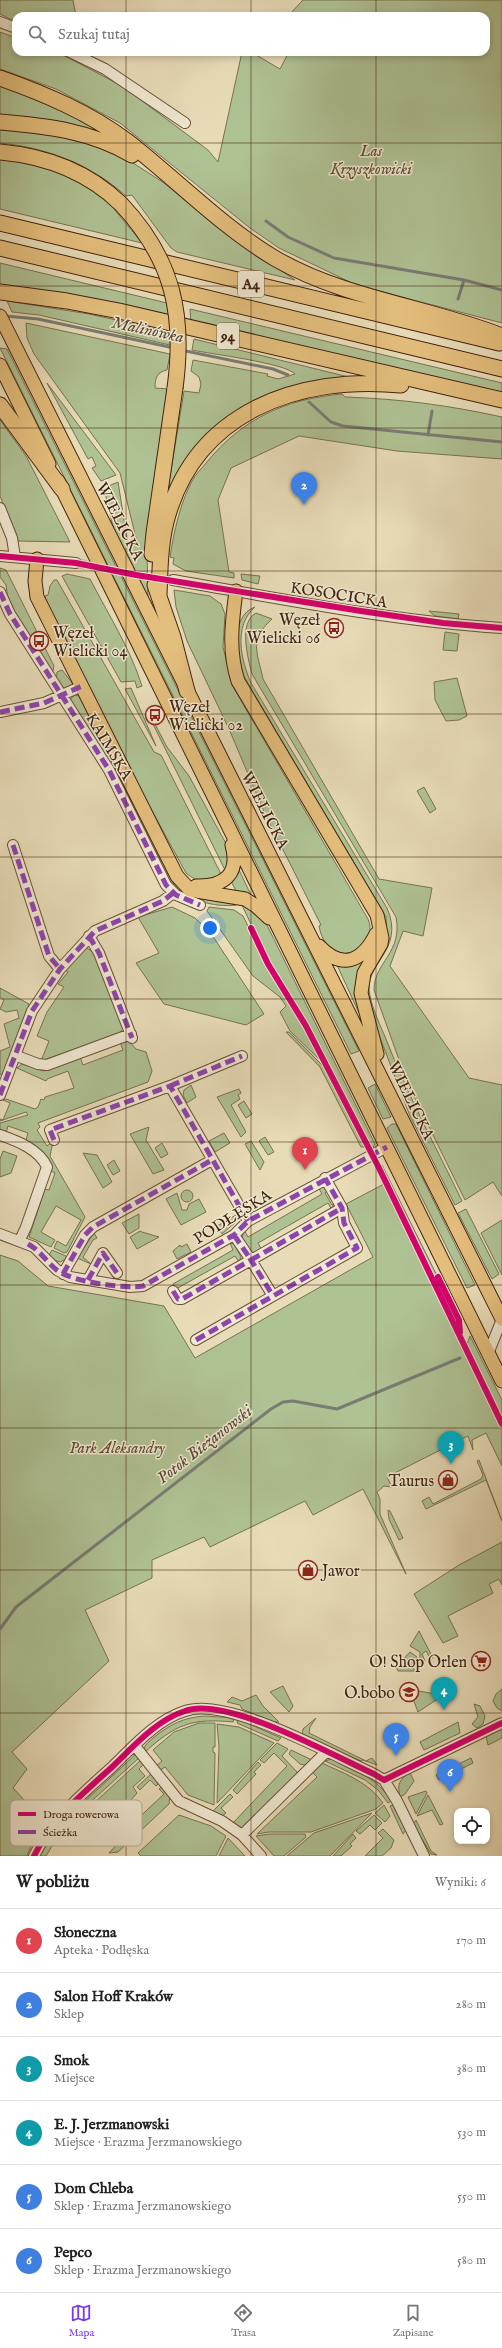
<!DOCTYPE html>
<html lang="pl">
<head>
<meta charset="utf-8">
<style>
	:root { --surface:#fff; --page:#f2f2f2; --text:#222; --muted:#767676; --line:#e0e0e0; --accent:#7c3aed }
	body { margin:0; font-family:"IM FELL English",serif; background:var(--page); color:var(--text) }
	.controls { position:absolute; right:12px; bottom:12px; display:grid; overflow:hidden; border-radius:8px; box-shadow:0 2px 6px #0003 }
	.controls button { width:36px; height:36px; display:grid; place-items:center; padding:0; border:0; border-bottom:1px solid var(--line); background:var(--surface); color:var(--text); font:20px sans-serif }
	.you { position:absolute; left:210px; top:928px; width:14px; height:14px; margin:-10px; border:3px solid #fff; border-radius:50%; background:#1a73e8; box-shadow:0 0 0 6px #1a73e833 }
	.badge { display:grid; place-items:center; width:26px; height:26px; border-radius:50%; background:var(--accent); color:#fff; font-size:13px; font-weight:700 }
	.pin { position:absolute; translate:-50% -33px; filter:drop-shadow(0 1px 2px #0008) }
	.pin::after { content:''; position:absolute; top:21px; width:14px; height:12px; background:inherit; clip-path:polygon(0 0,100% 0,50% 100%) }
	.list { margin:0; padding:0; list-style:none }
	h2 { display:flex; justify-content:space-between; align-items:center; height:52px; margin:0; padding:0 16px; font-size:17px }
	h2 small { font-size:13px; font-weight:400; color:var(--muted) }
	.list li { display:grid; grid-template-columns:26px 1fr auto; gap:12px; align-items:center; box-sizing:border-box; height:64px; padding:0 16px; border-top:1px solid var(--line) }
	.list b { display:block; font-size:15px; white-space:nowrap }
	.list p { margin:0; font-size:13px; white-space:nowrap; color:var(--muted) }
	.list em { font-size:13px; font-style:normal; color:var(--muted) }
	.icon { flex:none; width:22px; height:22px; fill:none; stroke:currentColor; stroke-width:2; stroke-linecap:round; stroke-linejoin:round }
	.map { position:relative; flex:none; width:502px; height:1856px; overflow:hidden }
	.search { position:absolute; background:var(--surface); box-shadow:0 2px 6px #0003; left:12px; right:12px; top:12px; height:44px; display:flex; align-items:center; gap:10px; box-sizing:border-box; padding:0 14px; border-radius:12px; color:var(--muted); font-size:15px }
	.sheet { height:436px; background:var(--surface) }
	nav { display:flex; justify-content:space-around; align-items:center; box-sizing:border-box; height:56px; border-top:1px solid var(--line); background:var(--surface); font-size:11px; color:var(--muted) }
	nav a { display:grid; justify-items:center; gap:2px }
	nav .on { color:var(--accent) }
	.map>svg:first-child { display:block }
	.green { fill:#afc294; stroke:#787250 }
	.lines { fill:none; stroke-linecap:round; stroke-linejoin:round }
	.stream { stroke:#797c75; stroke-width:3 }
	.minor-tunnel { stroke:#c7b796; stroke-width:10; stroke-dasharray:10 5; stroke-linecap:butt }
	.minor-casing { stroke:#6b5038; stroke-width:12 }
	.major-casing { stroke:#41220d; stroke-width:15 }
	.highway-casing { stroke:#41220d; stroke-width:17 }
	.minor { stroke:#f0e8d1; stroke-width:10 }
	.major { stroke:#e4be7c; stroke-width:13 }
	.highway { stroke:#e4be7c; stroke-width:15 }
	.highway-bridge-casing { stroke:#41220d; stroke-width:17; stroke-linecap:butt }
	.highway-bridge { stroke:#e4be7c; stroke-width:15 }
	.quiet { stroke:#8e44ad; stroke-width:5; stroke-dasharray:10 5; stroke-linecap:butt }
	.cycleway-casing { stroke:#f0e8d1; stroke-width:8 }
	.cycleway { stroke:#d6006c; stroke-width:6 }
	.grid { fill:none; stroke:#41220d; stroke-width:1; stroke-opacity:0.55 }
	.labels { text-anchor:middle; stroke-width:3; stroke-linejoin:round; paint-order:stroke }
	.shield { fill:#f0e8d1; stroke:#765d48; stroke-width:1 }
	.shield-label { font-size:15px; font-weight:bold; fill:#41220d }
	.park-label { font-size:16px; font-style:italic; fill:#5c4a2f; stroke:#f0e8d1 }
	.street-label { font-size:16px; fill:#41220d; stroke:#f0e8d1 }
	.poi-label { font-size:16px; fill:#41220d; stroke:#f0e8d1; text-anchor:end }
	.water-label { font-size:17px; font-style:italic; fill:#584838; stroke:#f0e8d1 }
	.key { fill:#f0e8d1; stroke:#bcad96; stroke-width:1 }
	.key-label { font-size:11px; fill:#41220d }
</style>
</head>
<body>
<div class="map">
<svg width="502" height="1856" viewBox="0 0 502 1856">
	<rect width="100%" height="100%" fill="#e8dcb8"/>
	<filter id="stains"><feTurbulence type="fractalNoise" baseFrequency=".005" numOctaves="4"/><feColorMatrix values="0 0 0 0 .2 0 0 0 0 .09 0 0 0 0 .02 0 0 0 .5 -.17"/></filter>
	<radialGradient id="worn" r=".72"><stop offset=".6" stop-color="#630" stop-opacity="0"/><stop offset="1" stop-color="#630" stop-opacity=".3"/></radialGradient>
	<path class="green" d="M0,0H73L76,16H16V22L0,14Z
		M303,0H502V323L356,285L279,248L250,228L120,123L56,89L0,69V32L16,38V52H54L67,57L122,86L208,150L218,162L242,52H251L280,69L289,52H486V16H288Z
		M0,85L65,110L110,137L0,117Z
		M0,129L75,138L127,159L164,183L232,238L295,280L177,252L171,248L132,195L126,196C90,164 48,148 0,143Z
		M0,158C50,165 75,177 115,206L114,209L142,243L0,209Z
		M0,263L167,303L169,318L0,286Z
		M7,301L89,314L170,332V345L39,315L12,312Z
		M190,309L502,383V393L191,323Z
		M26,323L170,354L167,370C157,372 155,378 155,388L169,389L147,550L148,599L114,531L104,488L118,482L128,544L137,542L120,473L34,354L27,338Z
		M194,339L357,379C308,380 257,388 220,424C211,432 204,443 197,453C186,467 175,480 167,495L184,391L199,393L201,384L199,377L191,371L193,360L268,374L267,376L278,379L295,374C285,363 211,354 192,350Z
		M0,348L7,349L359,1051L351,1054Z
		M47,383L116,475L101,481L92,468L96,466L92,457L88,459Z
		M342,394L345,397C401,399 447,405 502,417V459L397,451L299,436L231,468L218,500L229,572L234,573V578L186,571L173,564L174,558L170,557C174,531 180,504 192,481C196,474 202,468 207,462C243,418 286,399 342,394Z
		M0,420L26,456L70,542L18,541L0,496Z
		M0,568L6,570L39,636L35,639L40,647L44,646L54,666L52,676L8,601L6,585L0,577Z
		M67,574L90,579C108,614 130,648 142,686L137,688L135,681L121,682L62,576Z
		M241,574L260,576L258,584L242,580Z
		M54,580H57L154,752L161,755L222,876C211,883 197,883 186,873L121,754L47,603L45,596L48,595L50,586Z
		M174,590L210,596L221,604L225,614L223,647L232,685L368,919C376,939 359,948 344,956C330,949 322,943 319,926L321,925L265,814L229,729L187,641L176,607Z
		M255,607C233,626 241,660 251,683L387,908C406,952 362,963 370,996C373,1010 380,1025 386,1039C407,1094 436,1147 462,1201L455,1205L410,1116L374,1022L365,987L387,936L386,917L243,675C238,654 229,617 255,607Z
		M429,611L459,614L458,619L435,616Z
		M256,613L272,619C249,640 257,651 263,679L379,879L432,888L423,936L403,931L390,966L469,1078L502,1085V1196L493,1182L465,1200L407,1082L374,990C374,962 403,953 396,917L252,674C248,658 238,623 256,613Z
		M445,632L459,634L457,651L443,650Z
		M62,670L73,684L65,690L61,689L56,682L57,672Z
		M457,678L467,716L459,720L446,721L435,700L434,682Z
		M131,688L156,746L125,689Z
		M75,695L79,696L173,883L184,892L236,905C213,908 185,899 169,882L69,700Z
		M153,724H155L167,747L189,776L229,849L226,872Z
		M424,787L436,809L430,813L417,791Z
		M237,870H239L251,895L237,893L231,881Z
		M240,901L265,921L375,1144L372,1150L307,1024L270,964Z
		M172,907L195,918L210,932L264,1014L246,1025L164,1004L136,963L159,953L138,917Z
		M209,907L234,910L243,916L268,966L304,1026L321,1061L290,1031L280,1012L286,1006L280,997L253,976L207,911Z
		M86,948L95,952L123,1029L118,1034L41,1061L49,1041L37,1036L47,1012L64,987L58,984L68,972L65,970Z
		M364,959L366,961L362,1012L359,1013L337,965L346,967Z
		M0,988L29,1004L3,1076L0,1074V1051L10,1047L4,1024L19,1018L17,1010L6,1012L0,1009L4,1000L0,997Z
		M286,1032H289L325,1068L364,1143V1147H361L320,1067Z
		M128,1040L136,1049L146,1052L152,1071L148,1082L38,1123L40,1127L37,1130L47,1146L53,1141L50,1156L85,1217L67,1252L64,1253L54,1248L57,1241L66,1246L81,1220L56,1206L41,1232L55,1240L51,1247L29,1237L45,1189L49,1190L55,1173L51,1171L45,1156L26,1140L28,1133L8,1126L6,1133L0,1131V1123L28,1115L26,1112L0,1121V1119L3,1120L10,1103L3,1100L6,1099L35,1109L38,1107L41,1099L44,1100L45,1097L74,1088L68,1071L47,1079L46,1081L17,1068L22,1064L44,1071L80,1057L83,1065L123,1050L120,1042Z
		M375,1084L391,1117L383,1119L368,1088Z
		M191,1085L196,1097L187,1103L183,1095L184,1090Z
		M239,1089L241,1093L238,1095L240,1099L231,1105L246,1132L241,1137L217,1097Z
		M244,1101L252,1114L246,1118L238,1105Z
		M392,1124H396L475,1285L467,1288L387,1128Z
		M149,1127L146,1140L164,1170L153,1174L130,1134Z
		M224,1133L230,1143L215,1152L209,1141Z
		M265,1137L274,1152L268,1155L259,1141Z
		M251,1141L264,1162L260,1170L245,1144Z
		M162,1143L168,1154L161,1158L155,1148Z
		M3,1151L17,1156L11,1173L0,1177V1159Z
		M83,1153L97,1155L112,1182L103,1188Z
		M114,1160L120,1171L113,1175L107,1165Z
		M382,1165L459,1320V1330L380,1167Z
		M378,1169L502,1427V1466L486,1433L472,1440L473,1450L468,1436L387,1477L392,1487L384,1486L377,1492L380,1499V1514L406,1574L363,1489L313,1515L305,1501L210,1547L204,1537L152,1560V1578L85,1610L109,1661L12,1752L27,1769L13,1788L27,1803L15,1827L35,1837L27,1856H0V1255L18,1261L48,1286L164,1306L195,1358L373,1257L346,1204L384,1184L376,1170Z
		M321,1186L328,1190L325,1193L332,1205L335,1203L332,1210L328,1203L258,1243L262,1250L252,1253L242,1239L244,1230L248,1237L322,1194L318,1187Z
		M181 1196a6 6 0 1 1 12 0a6 6 0 1 1-12 0Z
		M177,1193L182,1210H187L189,1204L199,1199L206,1212L181,1225L166,1199Z
		M466,1209L499,1274L492,1279L458,1213Z
		M139,1214V1228L129,1234L122,1223Z
		M236,1215L237,1221L222,1234L217,1226Z
		M502,1220V1275L481,1233Z
		M140,1231L142,1232L159,1237L137,1249L130,1237Z
		M94,1233L97,1238L93,1240L83,1257L91,1264L77,1258Z
		M230,1243L234,1244L241,1257L239,1262L235,1256L176,1289L173,1284L233,1250Z
		M187,1244L191,1252L177,1259L173,1251L180,1245L181,1247Z
		M52,1250L66,1256V1259L60,1262L54,1260L49,1255Z
		M470,1336L502,1400V1420L467,1344Z
		M479,1460L502,1521L486,1480L426,1509L422,1501L429,1497L433,1504L481,1479L483,1475L477,1461Z
		M388,1510L390,1511L403,1538L399,1540L389,1519Z
		M502,1542V1585L499,1579L489,1584L493,1593L448,1616L458,1636L443,1643L414,1594L459,1565Z
		M419,1631L433,1658H430L426,1651L422,1654L425,1661L420,1664V1652L410,1646Z
		M410,1652L417,1657L413,1668L415,1671H398L396,1667Z
		M283,1686L293,1706L289,1712L270,1692Z
		M502,1689V1711L497,1708L493,1701L496,1694Z
		M418,1691L436,1694L439,1698L418,1712L412,1696Z
		M256,1695L263,1706L279,1722H273L242,1709L240,1705L227,1702L232,1697L242,1701Z
		M474,1704L480,1706L485,1716L483,1724L477,1728L472,1724L478,1717Z
		M205,1716L234,1718L233,1722C192,1718 176,1724 145,1752L144,1750C144,1745 149,1742 153,1738C169,1725 184,1717 205,1716Z
		M316,1718L310,1727L309,1733L366,1761L372,1758L377,1765L363,1760L361,1761L302,1735L303,1729Z
		M238,1719L281,1738L278,1741L237,1723Z
		M458,1722L460,1733L424,1750L420,1742Z
		M199,1723H215V1747H213V1752L215,1753L214,1805L188,1795L165,1767L159,1771L156,1766L162,1761L153,1750L174,1732Z
		M217,1724L239,1727L274,1743L217,1803L219,1747Z
		M502,1728V1738L488,1745L486,1736Z
		M277,1743L288,1749L282,1756L297,1772L296,1776L246,1826L240,1828L232,1824L287,1766L274,1753L264,1763L260,1760Z
		M291,1750L314,1761L308,1766L300,1764L289,1754Z
		M136,1754L140,1757L74,1817L72,1813Z
		M471,1758L473,1763L439,1780L436,1775Z
		M142,1759L145,1763L139,1769L145,1776L133,1787L137,1793L131,1800L133,1802L113,1821L108,1816L94,1828L81,1815Z
		M331,1759C354,1770 378,1778 391,1801L388,1803L378,1790L365,1780L325,1761Z
		M258,1762L261,1765L254,1772L256,1774L237,1794L233,1790Z
		M322,1763C343,1773 369,1782 383,1803L376,1809L311,1832H269L257,1834L317,1777L312,1772Z
		M152,1773L159,1783L156,1786L150,1780L140,1790L137,1787Z
		M410,1773L414,1781L405,1794L400,1797C397,1785 399,1779 410,1773Z
		M162,1787L170,1795L169,1804L118,1852L109,1853L132,1828L130,1826L164,1794L159,1789Z
		M426,1791L427,1793L416,1814L408,1797Z
		M230,1794L233,1797L221,1808L226,1813L222,1816L212,1812Z
		M428,1795L443,1824L440,1825L432,1810L417,1816Z
		M384,1805L390,1816L385,1822L375,1813Z
		M393,1805L406,1830L403,1834L390,1806Z
		M372,1813L330,1856H287L314,1833Z
		M179,1815L211,1826L226,1836L216,1856H141L138,1853Z
		M374,1815L382,1823L375,1830L370,1825L360,1834L356,1831Z
		M416,1820L431,1851L437,1855L431,1854L413,1824Z
		M383,1829L394,1840L391,1848L382,1856H365L383,1838L378,1833Z
		M55,1831L60,1833L46,1856H40Z
		M270,1834H305L306,1837L284,1856H274L256,1836Z
		M353,1834L356,1838L350,1844L352,1846L341,1856H333Z
		M228,1838L245,1856H219Z"/>
	<g class="lines">
		<path class="stream" d="M266,221L288,237L334,258L464,280
			M458,299L464,280L502,290
			M5,316L38,319L174,348
			M181,350L273,369L288,375
			M309,402L331,422L343,426L502,442
			M428,435L432,411
			M0,1629L16,1607L271,1409L283,1402L293,1401L337,1409L460,1358"/>
		<path class="minor-tunnel" d="M76,563L136,575L173,580"/>
		<g class="minor-casing">
			<path id="minor" d="M0,22L16,28
				M70,52L105,69L185,123
				M0,508L12,538L15,557
				M0,556L76,563
				M173,580C282,599 392,621 502,628
				M0,592L10,614L109,770L166,885L176,895L200,905
				M0,712L44,703L82,686
				M13,845L49,956L60,969
				M89,936L99,953L132,1038
				M17,1056L38,1064L47,1065L131,1034
				M170,1086L242,1056
				M0,1095L32,1011L60,969L95,931L163,901L173,893
				M0,1135C17,1141 39,1149 47,1167L26,1227L20,1240
				M54,1140L50,1130L170,1086L248,1221
				M0,1234L34,1247L57,1270L70,1277L130,1287L143,1286L234,1235L248,1221L387,1147
				M234,1235L251,1260L342,1208
				M63,1274L85,1235L93,1227L212,1160
				M88,1280L103,1253L117,1273
				M173,1291L178,1299H182L251,1260L273,1296
				M196,1340L357,1248L344,1223L342,1208L325,1178
				M488,1354L502,1319
				M135,1746L179,1801L222,1821L242,1835L261,1856
				M384,1780L397,1801L424,1856
				M242,1835L326,1752
				M34,1856C52,1819 81,1795 111,1768C132,1748 156,1720 185,1711C227,1696 332,1755 374,1774L384,1780L502,1723"/>
		</g>
		<g class="major-casing">
			<path id="major" d="M0,316L502,1319
				M0,365L49,464
				M58,481L502,1381
				M37,559L35,581L37,597L177,876L190,890L245,899L256,906L269,918
				M236,591C232,622 228,650 238,681L377,915L382,938L381,944L364,973L361,993L377,1054
				M196,886C224,887 240,874 232,845
				M319,946C342,970 362,962 376,934"/>
		</g>
		<g class="highway-casing">
			<path id="highway" d="M0,78C45,94 88,112 127,141C177,180 222,227 276,259C346,299 428,307 502,336
				M0,122C47,126 91,131 132,155
				M0,152C45,156 88,172 121,204
				M0,223L499,343
				M0,248L502,369
				M0,292L67,301L119,311L502,400
				M0,405L62,489
				M152,554L154,533L175,388
				M155,585L173,637L187,691
				M159,595C160,571 160,546 166,522C194,412 298,375 401,385"/>
		</g>
		<use href="#minor" class="minor"/>
		<use href="#major" class="major"/>
		<use href="#highway" class="highway"/>
		<g class="highway-bridge-casing">
			<path id="highway-bridge" d="M121,204C173,259 185,315 175,388"/>
		</g>
		<use href="#highway-bridge" class="highway-bridge"/>
		<path class="quiet" d="M0,592L10,614L109,770L166,885L176,895L200,905
			M0,712L44,703L82,686
			M13,845L49,956L60,969
			M89,936L99,953L132,1038
			M170,1086L242,1056
			M0,1095L32,1011L60,969L95,931L163,901L173,893
			M54,1140L50,1130L170,1086L248,1221
			M234,1235L251,1260L342,1208
			M28,1244C41,1251 47,1263 58,1271C74,1282 125,1289 143,1286L234,1235L248,1221L387,1147
			M63,1274L85,1235L93,1227L212,1160
			M88,1280L103,1253L117,1273
			M173,1291L178,1299H182L251,1260L273,1296
			M196,1340L357,1248L344,1223L342,1208L325,1178"/>
		<g class="cycleway-casing">
			<path id="cycleway" d="M0,556L76,563L136,575L361,611L443,623L502,628
				M251,928L268,964L306,1026L379,1168L502,1424
				M438,1277L459,1320L460,1332
				M34,1856C52,1819 81,1795 111,1768C132,1748 156,1720 185,1711C227,1696 332,1755 374,1774L384,1780L502,1723"/>
		</g>
		<use href="#cycleway" class="cycleway"/>
	</g>
	<path class="grid" d="M126,0V16M251,0V16M376,0V16M126,52V1856M251,52V1856M376,52V1856M0,143H502M0,286H502M0,428H502M0,571H502M0,714H502M0,857H502M0,999H502M0,1142H502M0,1285H502M0,1428H502M0,1570H502M0,1713H502"/>
	<defs>
		<g id="bus-ring" transform="scale(1)"><circle r="9.5" fill="#f0e8d1" stroke="#8f2418" stroke-width="1.5"/><path d="M-5-6H5V4H4V6H2V4H-2V6H-4V4H-5ZM-3.5-4V0h7V-4ZM-3.5 1.2v1.5H-2V1.2ZM2 1.2v1.5H3.5V1.2Z" fill="#8f2418"/></g>
		<g id="shop-ring" transform="scale(1)"><circle r="9.5" fill="#f0e8d1" stroke="#8f2418" stroke-width="1.5"/><path d="M-5-2.5h2.3a2.7 3.5 0 0 1 5.4 0H5L5.5 6h-11ZM-1.5-2.5h3a1.5 2.3 0 0 0-3 0Z" fill="#8f2418"/></g>
		<g id="supermarket-ring" transform="scale(1)"><circle r="9.5" fill="#f0e8d1" stroke="#8f2418" stroke-width="1.5"/><path d="M-6-5.5h2.5l.6 2H6L4.5 2H-2.5L-4.4-4H-6ZM-1.5 3.2a1.3 1.3 0 1 0 .1 0ZM3 3.2a1.3 1.3 0 1 0 .1 0Z" fill="#8f2418"/></g>
		<g id="school-ring" transform="scale(1)"><circle r="9.5" fill="#f0e8d1" stroke="#8f2418" stroke-width="1.5"/><path d="M0-5L7-2L0 1L-7-2ZM-4 1L0 2.5L4 1V4Q0 6-4 4Z" fill="#8f2418"/></g>
	</defs>
	<g fill-rule="evenodd">
		<use href="#bus-ring" x="334" y="628"/>
		<use href="#bus-ring" x="39" y="641"/>
		<use href="#bus-ring" x="155" y="715"/>
		<use href="#shop-ring" x="448" y="1480"/>
		<use href="#shop-ring" x="308" y="1570"/>
		<use href="#supermarket-ring" x="481" y="1661"/>
		<use href="#school-ring" x="409" y="1692"/>
	</g>
	<g class="labels">
		<g class="shield">
			<rect x="238" y="271" width="26" height="26" rx="3"/>
			<rect x="217" y="323" width="22" height="26" rx="3"/>
		</g>
		<g class="shield-label">
			<text x="251" y="289">A4</text>
			<text x="228" y="341">94</text>
		</g>
		<g class="park-label">
			<text x="371" y="156">Las<tspan x="371" dy="18">Krzyszkowicki</tspan></text>
			<text x="117" y="1453">Park Aleksandry</text>
		</g>
		<g class="street-label">
			<text transform="translate(121 521) rotate(63)" y="6">WIELICKA</text>
			<text transform="translate(339 594) rotate(9)" y="6">KOSOCICKA</text>
			<text transform="translate(110 746) rotate(59)" y="6">KAIMSKA</text>
			<text transform="translate(266 810) rotate(63)" y="6">WIELICKA</text>
			<text transform="translate(412 1100) rotate(64)" y="6">WIELICKA</text>
			<text transform="translate(232 1216) rotate(-32)" y="6">PODŁĘSKA</text>
		</g>
		<g class="poi-label">
			<text x="320" y="625">Węzeł<tspan x="320" dy="18">Wielicki 06</tspan></text>
			<text x="53" y="638" text-anchor="start">Węzeł<tspan x="53" dy="18">Wielicki 04</tspan></text>
			<text x="169" y="712" text-anchor="start">Węzeł<tspan x="169" dy="18">Wielicki 02</tspan></text>
			<text x="434" y="1486">Taurus</text>
			<text x="322" y="1576" text-anchor="start">Jawor</text>
			<text x="467" y="1667">O! Shop Orlen</text>
			<text x="395" y="1698">O.bobo</text>
		</g>
		<g class="water-label">
			<text transform="translate(148 329) rotate(12)" y="6">Malinówka</text>
			<text transform="translate(204 1444) rotate(-38)" y="6">Potok Bieżanowski</text>
		</g>
	</g>
	<rect x="10" y="1800" width="132" height="46" rx="6" class="key"/>
	<rect x="18" y="1812" width="18" height="4" fill="#d6006c"/>
	<rect x="18" y="1830" width="18" height="4" fill="#8e44ad"/>
	<g class="key-label">
		<text x="43" y="1818">Droga rowerowa</text>
		<text x="43" y="1836">Ścieżka</text>
	</g>
	<rect width="100%" height="100%" filter="url(#stains)"/>
	<rect width="100%" height="100%" fill="url(#worn)"/>
</svg>
<div class="controls">
<button><svg class="icon" aria-label="locate" viewBox="0 0 24 24"><circle cx="12" cy="12" r="6"/><path d="M12 2v4M12 18v4M2 12h4M18 12h4"/></svg></button>
</div>
<div class="you"></div>
<div class="pin badge" style="left:305px;top:1170px;background:#e0444e">1</div>
<div class="pin badge" style="left:304px;top:505px;background:#3f7fe0">2</div>
<div class="pin badge" style="left:451px;top:1464px;background:#0f9aa8">3</div>
<div class="pin badge" style="left:444px;top:1710px;background:#0f9aa8">4</div>
<div class="pin badge" style="left:396px;top:1756px;background:#3f7fe0">5</div>
<div class="pin badge" style="left:450px;top:1792px;background:#3f7fe0">6</div>
<div class="search"><svg class="icon" aria-label="search" viewBox="0 0 24 24"><circle cx="10" cy="10" r="6"/><path d="M15 15l6 6"/></svg>Szukaj tutaj</div>
</div>
<section class="sheet">
<h2>W pobliżu<small>Wyniki: 6</small></h2>
<ul class="list">
<li><span class="badge" style="background:#e0444e">1</span><div><b>Słoneczna</b><p>Apteka · Podłęska</p></div><em>170 m</em></li>
<li><span class="badge" style="background:#3f7fe0">2</span><div><b>Salon Hoff Kraków</b><p>Sklep</p></div><em>280 m</em></li>
<li><span class="badge" style="background:#0f9aa8">3</span><div><b>Smok</b><p>Miejsce</p></div><em>380 m</em></li>
<li><span class="badge" style="background:#0f9aa8">4</span><div><b>E. J. Jerzmanowski</b><p>Miejsce · Erazma Jerzmanowskiego</p></div><em>530 m</em></li>
<li><span class="badge" style="background:#3f7fe0">5</span><div><b>Dom Chleba</b><p>Sklep · Erazma Jerzmanowskiego</p></div><em>550 m</em></li>
<li><span class="badge" style="background:#3f7fe0">6</span><div><b>Pepco</b><p>Sklep · Erazma Jerzmanowskiego</p></div><em>580 m</em></li>
</ul>
</section>
<nav>
<a class="on"><svg class="icon" aria-label="map" viewBox="0 0 24 24"><path d="M3 6l6-2 6 2 6-2v14l-6 2-6-2-6 2zM9 4v14M15 6v14"/></svg>Mapa</a>
<a><svg class="icon" aria-label="directions" viewBox="0 0 24 24"><path d="M12 3l9 9-9 9-9-9zM9 14v-3h6M13 9l2 2-2 2"/></svg>Trasa</a>
<a><svg class="icon" aria-label="saved" viewBox="0 0 24 24"><path d="M7 4h10v16l-5-4-5 4z"/></svg>Zapisane</a>
</nav>
</body>
</html>
